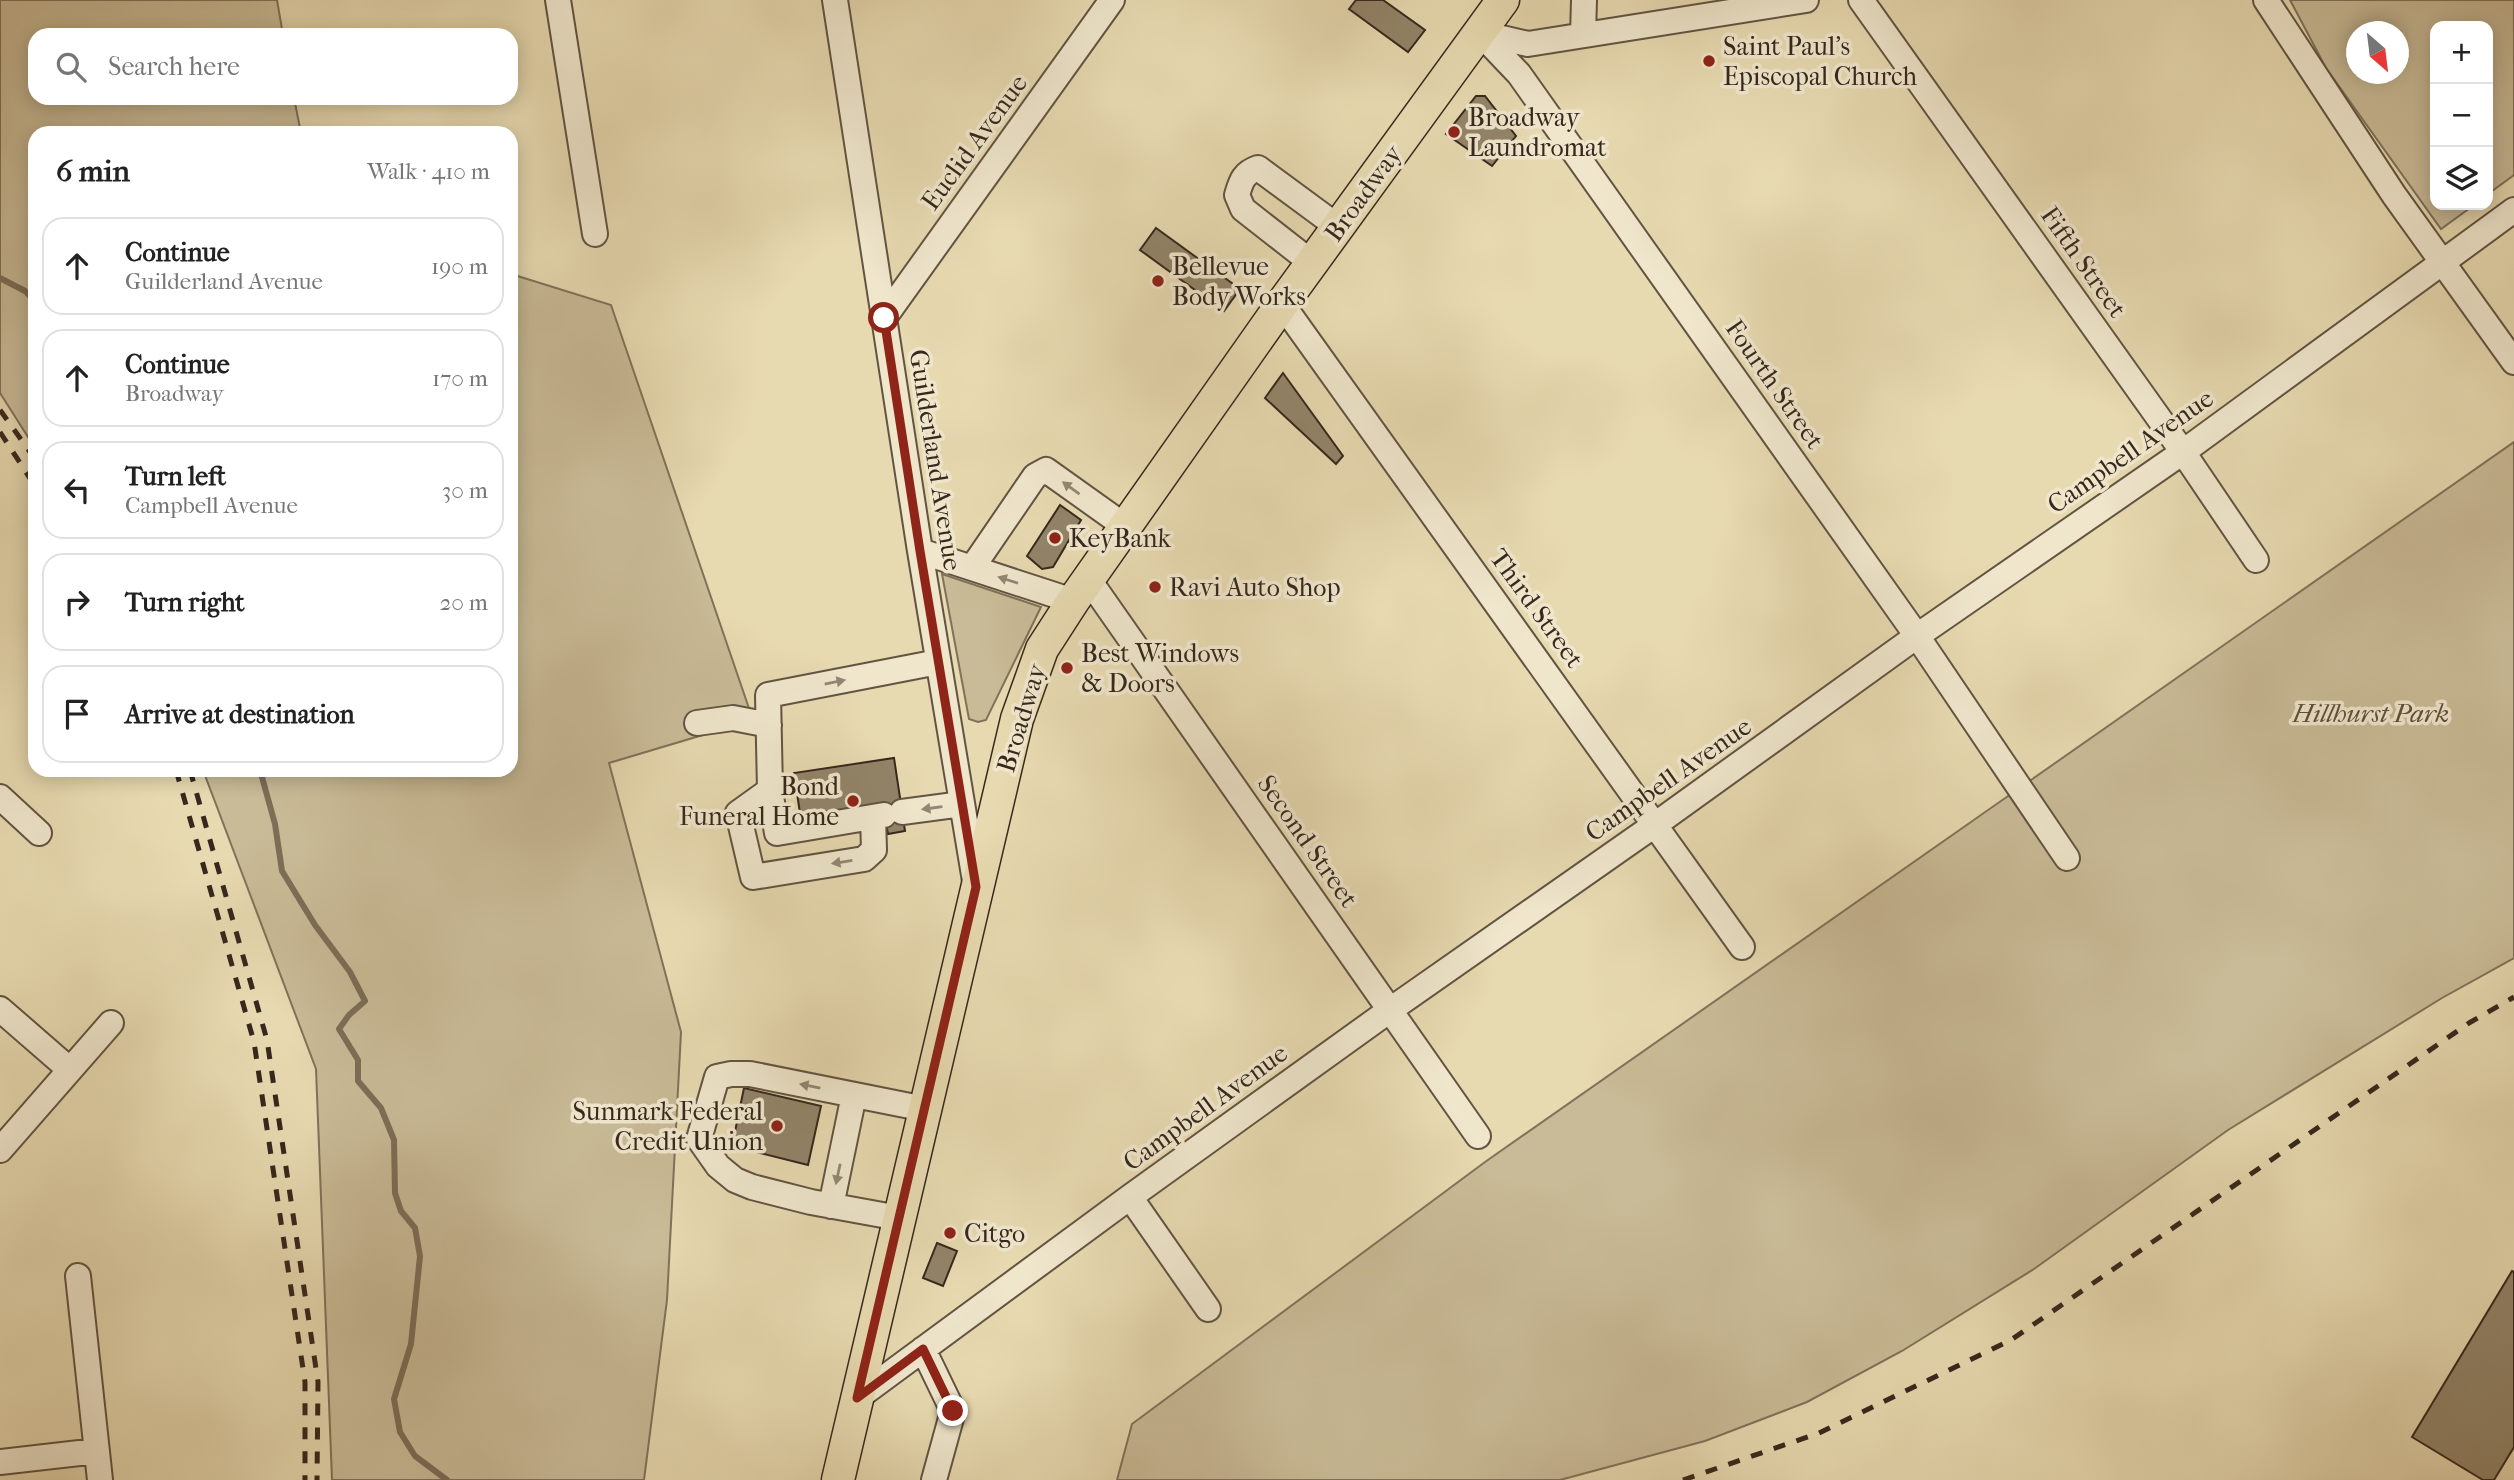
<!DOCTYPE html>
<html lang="en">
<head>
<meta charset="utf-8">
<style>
	:root { --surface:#fff; --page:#f6f6f6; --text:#222; --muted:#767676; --line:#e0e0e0 }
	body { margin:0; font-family:"IM FELL French Canon",serif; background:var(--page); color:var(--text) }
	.controls { position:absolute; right:21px; top:21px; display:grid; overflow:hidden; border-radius:14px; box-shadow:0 4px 18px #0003 }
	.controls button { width:63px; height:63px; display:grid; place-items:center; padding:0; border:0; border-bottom:2px solid var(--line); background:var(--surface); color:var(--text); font:35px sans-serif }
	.compass { position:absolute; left:2346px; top:21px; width:63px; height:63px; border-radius:50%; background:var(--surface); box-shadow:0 4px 18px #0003; rotate:152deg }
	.stop { position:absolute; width:21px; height:21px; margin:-16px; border:5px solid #8f2418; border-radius:50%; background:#fff }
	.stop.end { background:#8f2418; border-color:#fff; box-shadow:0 2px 7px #0008 }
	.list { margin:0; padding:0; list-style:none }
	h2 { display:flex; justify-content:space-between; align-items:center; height:91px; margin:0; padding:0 28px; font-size:30px }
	h2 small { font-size:23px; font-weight:400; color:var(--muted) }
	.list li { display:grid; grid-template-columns:46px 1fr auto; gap:21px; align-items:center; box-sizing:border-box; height:98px; margin:0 14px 14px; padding:0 14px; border:2px solid var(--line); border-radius:21px }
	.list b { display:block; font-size:26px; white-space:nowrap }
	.list p { margin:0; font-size:23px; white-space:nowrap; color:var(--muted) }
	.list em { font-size:23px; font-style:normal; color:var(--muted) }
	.icon { flex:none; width:38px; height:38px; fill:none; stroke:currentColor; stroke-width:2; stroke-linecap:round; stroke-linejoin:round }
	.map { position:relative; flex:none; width:2514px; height:1480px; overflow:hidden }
	.search { position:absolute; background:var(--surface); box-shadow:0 4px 18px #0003; left:28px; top:28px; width:490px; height:77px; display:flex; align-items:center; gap:18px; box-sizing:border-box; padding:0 24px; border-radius:21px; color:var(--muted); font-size:26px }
	.panel { position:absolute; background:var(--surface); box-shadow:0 4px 18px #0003; left:28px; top:126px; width:490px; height:651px; border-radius:21px }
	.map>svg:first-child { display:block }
	.green { fill:#c9bb97; stroke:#80725a; stroke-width:2; fill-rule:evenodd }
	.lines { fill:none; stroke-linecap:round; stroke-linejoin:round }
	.stream { stroke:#7c6e57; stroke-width:6 }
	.building { fill:#928469; stroke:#36281d; stroke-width:2 }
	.minor-casing { stroke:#625442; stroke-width:28 }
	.major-casing { stroke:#36281d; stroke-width:35 }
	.minor { stroke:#efe6cc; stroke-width:24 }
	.major { stroke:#e7d9b0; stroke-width:32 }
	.rail { stroke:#36281d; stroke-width:5; stroke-dasharray:12 12; stroke-linecap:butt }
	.oneway { fill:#928774 }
	.route { stroke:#8f2418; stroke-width:9 }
	.poi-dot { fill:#8f2418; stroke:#efe6cc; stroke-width:2.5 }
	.labels { text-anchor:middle; stroke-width:7; stroke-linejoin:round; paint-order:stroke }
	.poi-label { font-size:26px; fill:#36281d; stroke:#efe6cc; text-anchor:start }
	.street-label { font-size:26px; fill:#36281d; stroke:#efe6cc }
	.park-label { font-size:26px; font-style:italic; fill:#5b4d3c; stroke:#efe6cc }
</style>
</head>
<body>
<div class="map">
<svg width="2514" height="1480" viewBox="0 0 2514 1480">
	<rect width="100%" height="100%" fill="#e7d9b0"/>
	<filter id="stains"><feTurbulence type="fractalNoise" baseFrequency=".00286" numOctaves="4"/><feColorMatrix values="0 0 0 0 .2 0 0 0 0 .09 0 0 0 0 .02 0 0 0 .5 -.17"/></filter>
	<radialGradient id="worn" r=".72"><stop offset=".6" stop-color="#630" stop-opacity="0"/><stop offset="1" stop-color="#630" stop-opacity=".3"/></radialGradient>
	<path class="green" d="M0,0H277L283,35H35V98H294L301,133H35V448L0,393Z
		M2290,0H2514V175L2488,194V26H2435V205H2474L2441,229L2326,68ZM2356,32H2398V74H2356Z
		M511,274L611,305L753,720L609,763L681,1032L667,1300L644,1480H332L316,1069L203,770H511Z
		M2514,442V958L2442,998L2228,1130L2034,1269L1902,1351L1807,1402L1705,1441L1560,1480H1117L1132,1424L1485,1162Z
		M942,574L1041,607L986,720L978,722L969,719Z"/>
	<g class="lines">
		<path class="stream" d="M0,278L25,291L35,301
			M260,770L275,824L282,871L315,925L350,972L365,1001L349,1015L339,1029L358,1060V1081L381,1108L394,1140L395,1193L401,1211L415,1228L420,1256L411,1344L394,1399L400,1432L415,1456L447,1480"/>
	</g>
	<path class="building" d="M1356,0H1383L1425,30L1408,52L1349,9Z
		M1476,96H1485L1516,136L1492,166L1446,134Z
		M1156,228L1240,289L1224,311L1140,250Z
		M1283,373L1343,456L1336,464L1265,398Z
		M1060,505L1081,520L1053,567L1042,569L1027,556Z
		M894,758L905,831L888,834L883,807L801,820L794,773Z
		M744,1088L821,1106L808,1165L732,1146Z
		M937,1243L957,1251L943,1286L923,1278Z
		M2512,1271L2514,1272V1447L2494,1480H2483L2412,1437Z"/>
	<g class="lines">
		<g class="minor-casing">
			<path id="minor" d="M558,0L595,234
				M835,0L920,551L975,881
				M1861,0L2183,452L2256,560
				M2266,0L2394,195L2514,362
				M1480,33L1519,74L1917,636L2067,858
				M1480,33L1528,44L1806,0
				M1583,35L1584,0
				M1312,263L1243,209L1237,195C1241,182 1243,173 1258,168L1338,227
				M1282,304L1742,947
				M884,318L1112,0
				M920,551L1073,601
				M972,568L1035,476L1046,470L1126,527
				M1089,580L1478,1136
				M697,723L733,718L769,725
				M770,790L738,813L753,877L864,859L874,850L873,817
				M0,797L39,833
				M902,812L962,804
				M884,815L777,833L770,790L768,695L938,662
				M0,1009L69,1069
				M0,1150L111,1023
				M1130,1197L1208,1309
				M831,1206L854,1095
				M899,1218L811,1202L752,1187L735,1180L718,1166L699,1139L717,1077L731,1074H750L925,1109
				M78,1276L100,1480
				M923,1349L953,1411L934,1480
				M857,1398L1130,1197L1390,1010L1656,824L1917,636L2183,452L2514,210
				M0,1462L97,1451"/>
		</g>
		<g class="major-casing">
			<path id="major" d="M838,1480L1017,719L1042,649L1073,601L1282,304L1503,0"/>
		</g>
		<use href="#minor" class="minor"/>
		<use href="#major" class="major"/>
		<path class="rail" d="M0,410L35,459
			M0,432L35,486
			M176,770L254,1042L305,1382V1480
			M190,770L267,1040L318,1382L317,1480
			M1683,1480L1819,1433L2011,1340L2469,1023L2514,997"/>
	</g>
	<defs><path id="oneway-solid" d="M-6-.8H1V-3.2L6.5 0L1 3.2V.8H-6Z" transform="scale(1.75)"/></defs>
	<g class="oneway">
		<use href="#oneway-solid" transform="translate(1071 488) rotate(-144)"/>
		<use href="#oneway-solid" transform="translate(1008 580) rotate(-162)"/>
		<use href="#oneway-solid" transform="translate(835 682) rotate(-11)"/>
		<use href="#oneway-solid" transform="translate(932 808) rotate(172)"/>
		<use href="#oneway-solid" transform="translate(842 862) rotate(171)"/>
		<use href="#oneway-solid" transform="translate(810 1086) rotate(-169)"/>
		<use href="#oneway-solid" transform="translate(838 1174) rotate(102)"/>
	</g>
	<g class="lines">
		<path class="route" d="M884,318L920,551L976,887L857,1398L923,1349L953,1411"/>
	</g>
	<g class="poi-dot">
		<circle cx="1709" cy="61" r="7"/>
		<circle cx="1454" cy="132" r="7"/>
		<circle cx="1158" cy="281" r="7"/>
		<circle cx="1055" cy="538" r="7"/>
		<circle cx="1155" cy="587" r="7"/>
		<circle cx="1067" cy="668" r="7"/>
		<circle cx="853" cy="801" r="7"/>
		<circle cx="777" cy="1126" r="7"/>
		<circle cx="950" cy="1233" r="7"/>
	</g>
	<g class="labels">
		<g class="poi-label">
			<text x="1723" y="55">Saint Paul's<tspan x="1723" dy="30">Episcopal Church</tspan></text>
			<text x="1468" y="126">Broadway<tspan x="1468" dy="30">Laundromat</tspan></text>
			<text x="1172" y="275">Bellevue<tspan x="1172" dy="30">Body Works</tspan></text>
			<text x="1069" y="547">KeyBank</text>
			<text x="1169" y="596">Ravi Auto Shop</text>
			<text x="1081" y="662">Best Windows<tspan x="1081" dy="30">&amp; Doors</tspan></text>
			<text x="839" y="795" text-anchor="end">Bond<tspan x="839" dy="30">Funeral Home</tspan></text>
			<text x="763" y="1120" text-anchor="end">Sunmark Federal<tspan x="763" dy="30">Credit Union</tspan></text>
			<text x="964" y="1242">Citgo</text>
		</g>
		<g class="street-label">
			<text transform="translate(974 142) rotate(-54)" y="9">Euclid Avenue</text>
			<text transform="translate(1363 193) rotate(-54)" y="9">Broadway</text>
			<text transform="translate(2084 262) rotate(55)" y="9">Fifth Street</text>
			<text transform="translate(1775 384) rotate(55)" y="9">Fourth Street</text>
			<text transform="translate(2130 451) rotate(-35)" y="9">Campbell Avenue</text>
			<text transform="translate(936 460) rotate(81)" y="9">Guilderland Avenue</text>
			<text transform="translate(1537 608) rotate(54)" y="9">Third Street</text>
			<text transform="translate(1021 718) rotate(-73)" y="9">Broadway</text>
			<text transform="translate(1668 779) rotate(-35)" y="9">Campbell Avenue</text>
			<text transform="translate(1308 841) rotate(55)" y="9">Second Street</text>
			<text transform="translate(1205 1107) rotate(-36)" y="9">Campbell Avenue</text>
		</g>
		<g class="park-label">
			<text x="2371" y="722">Hillhurst Park</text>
		</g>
	</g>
	<rect width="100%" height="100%" filter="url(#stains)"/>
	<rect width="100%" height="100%" fill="url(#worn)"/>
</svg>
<div class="controls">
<button>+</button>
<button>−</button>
<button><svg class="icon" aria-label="layers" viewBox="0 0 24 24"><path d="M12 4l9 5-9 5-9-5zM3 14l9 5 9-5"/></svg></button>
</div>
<svg class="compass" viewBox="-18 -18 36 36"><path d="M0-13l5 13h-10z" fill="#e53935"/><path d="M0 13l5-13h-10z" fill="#767676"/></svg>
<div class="stop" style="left:884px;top:318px"></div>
<div class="stop end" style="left:953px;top:1411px"></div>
<div class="search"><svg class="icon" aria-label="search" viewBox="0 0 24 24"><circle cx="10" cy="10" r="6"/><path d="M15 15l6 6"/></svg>Search here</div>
<section class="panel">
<h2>6 min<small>Walk · 410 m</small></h2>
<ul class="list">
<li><svg class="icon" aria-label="ahead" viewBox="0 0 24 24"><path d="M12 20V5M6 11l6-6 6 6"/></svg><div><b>Continue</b><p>Guilderland Avenue</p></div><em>190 m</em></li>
<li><svg class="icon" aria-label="ahead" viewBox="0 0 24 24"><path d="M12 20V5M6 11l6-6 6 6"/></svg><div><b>Continue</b><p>Broadway</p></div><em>170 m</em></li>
<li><svg class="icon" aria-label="left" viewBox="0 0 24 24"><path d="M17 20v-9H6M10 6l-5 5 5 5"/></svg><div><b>Turn left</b><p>Campbell Avenue</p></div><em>30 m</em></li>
<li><svg class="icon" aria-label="right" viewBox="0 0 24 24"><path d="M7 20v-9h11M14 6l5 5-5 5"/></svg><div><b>Turn right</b></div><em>20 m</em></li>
<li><svg class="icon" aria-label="arrive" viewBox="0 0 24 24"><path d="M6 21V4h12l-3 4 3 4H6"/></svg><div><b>Arrive at destination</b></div></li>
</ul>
</section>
</div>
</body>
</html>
